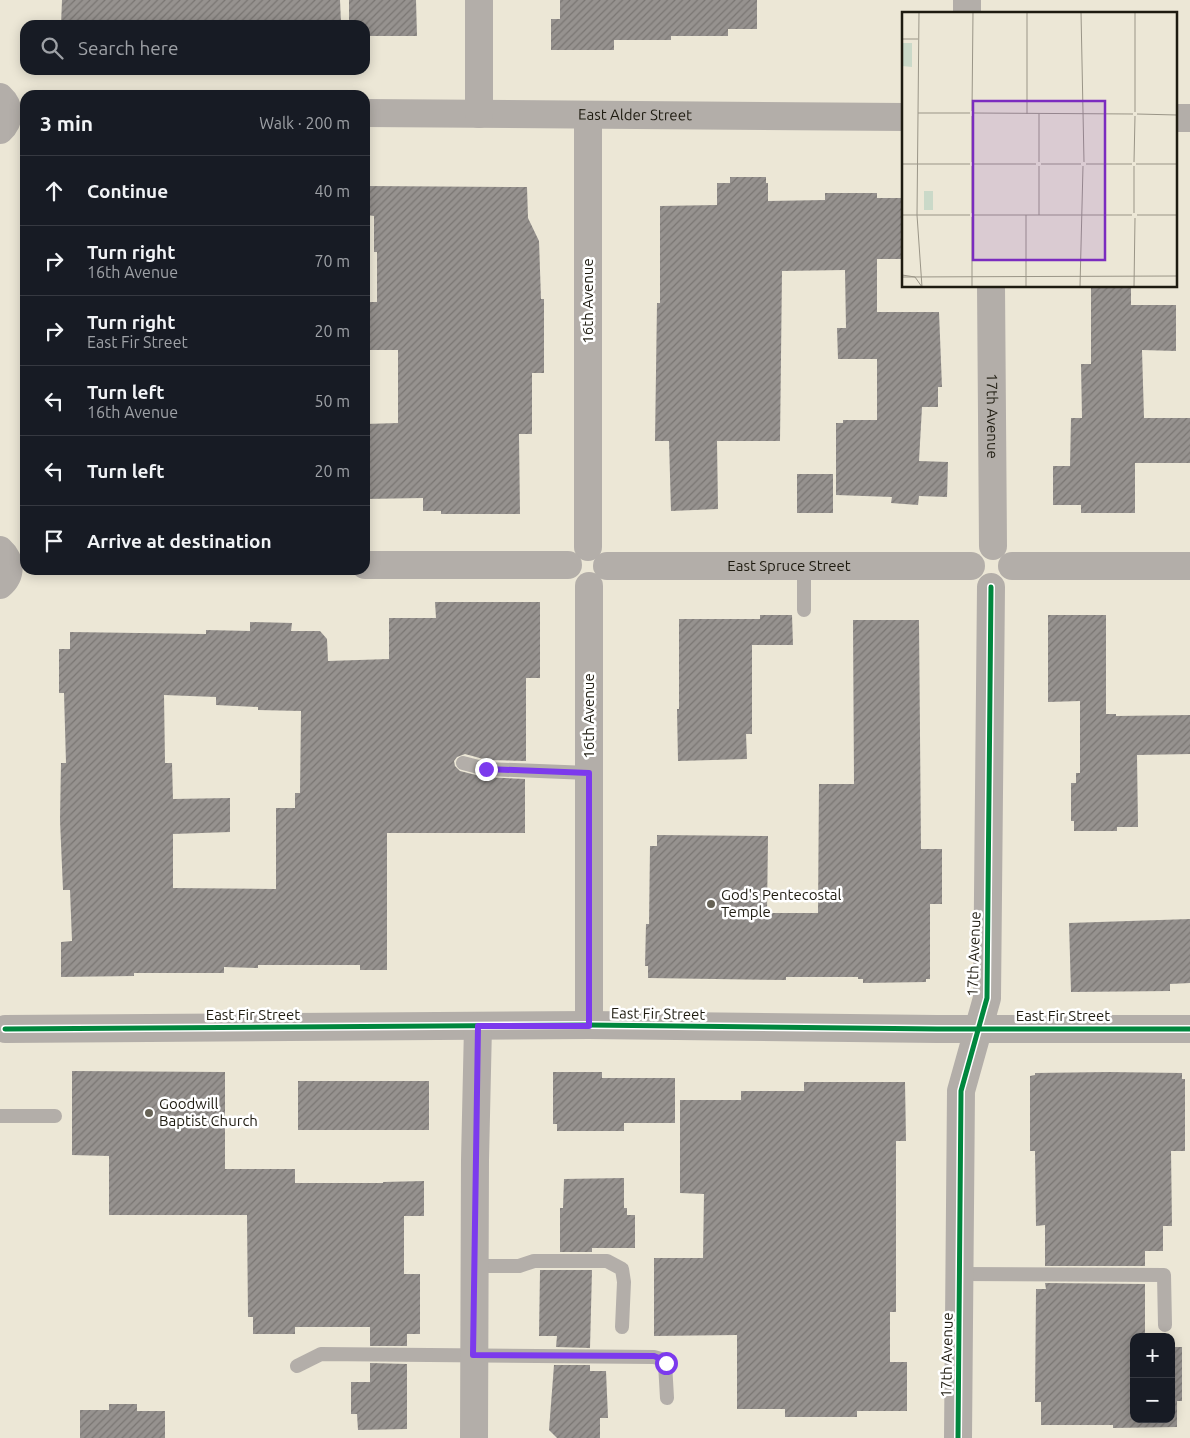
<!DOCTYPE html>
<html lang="en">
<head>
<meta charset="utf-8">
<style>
	:root { --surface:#171b24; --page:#242831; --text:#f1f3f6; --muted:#9ea1a6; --line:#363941 }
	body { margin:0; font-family:Ubuntu,sans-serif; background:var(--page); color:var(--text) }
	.controls { position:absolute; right:15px; bottom:15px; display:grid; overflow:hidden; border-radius:10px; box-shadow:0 2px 12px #0003 }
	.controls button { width:45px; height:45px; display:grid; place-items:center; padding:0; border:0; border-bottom:1px solid var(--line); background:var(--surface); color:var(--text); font:25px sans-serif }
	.stop { position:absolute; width:15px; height:15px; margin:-11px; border:4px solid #7c3aed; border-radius:50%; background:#fff }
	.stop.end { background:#7c3aed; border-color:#fff; box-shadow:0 1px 5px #0008 }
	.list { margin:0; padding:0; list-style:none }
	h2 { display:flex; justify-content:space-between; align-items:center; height:65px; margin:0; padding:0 20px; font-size:21px }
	h2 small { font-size:16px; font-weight:400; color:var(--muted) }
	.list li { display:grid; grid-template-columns:32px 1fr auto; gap:15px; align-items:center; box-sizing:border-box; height:70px; padding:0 20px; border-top:1px solid var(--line) }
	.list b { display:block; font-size:19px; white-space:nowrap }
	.list p { margin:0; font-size:16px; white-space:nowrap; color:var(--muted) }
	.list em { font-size:16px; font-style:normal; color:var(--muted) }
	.icon { flex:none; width:28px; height:28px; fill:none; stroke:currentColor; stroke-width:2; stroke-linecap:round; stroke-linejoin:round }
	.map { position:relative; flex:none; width:1190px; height:1438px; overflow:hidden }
	.search { position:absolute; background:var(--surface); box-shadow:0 2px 12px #0003; left:20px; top:20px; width:350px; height:55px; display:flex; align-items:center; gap:12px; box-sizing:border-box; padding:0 18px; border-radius:15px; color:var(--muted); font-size:19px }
	.panel { position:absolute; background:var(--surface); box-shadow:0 2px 12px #0003; left:20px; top:90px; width:350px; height:485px; border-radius:15px }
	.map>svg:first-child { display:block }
	.building { fill:url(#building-hatch); fill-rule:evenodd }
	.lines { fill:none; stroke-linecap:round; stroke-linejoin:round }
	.lane { stroke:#b3aea9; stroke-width:14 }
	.street { stroke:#b3aea9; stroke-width:28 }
	.cycleway-casing { stroke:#fff; stroke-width:8 }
	.cycleway { stroke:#00873e; stroke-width:5 }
	.route { stroke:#7c3aed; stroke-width:6 }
	.poi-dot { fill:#666255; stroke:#fff; stroke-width:2 }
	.labels { text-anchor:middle; stroke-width:5; stroke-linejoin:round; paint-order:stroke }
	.street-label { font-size:15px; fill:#1e1b10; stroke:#fff }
	.poi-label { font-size:15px; fill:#1e1b10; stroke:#fff; text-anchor:start }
	.inset-road { fill:none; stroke:#9a9587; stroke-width:1 }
	.view { fill:#7b2cbf; fill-opacity:0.15; stroke:#7b2cbf; stroke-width:2.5 }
	.inset-edge { fill:none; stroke:#1e1b10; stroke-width:2.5 }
</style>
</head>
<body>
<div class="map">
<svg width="1190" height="1438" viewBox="0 0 1190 1438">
	<defs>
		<pattern id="building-hatch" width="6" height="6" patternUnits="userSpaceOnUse" patternTransform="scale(1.25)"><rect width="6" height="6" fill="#96928f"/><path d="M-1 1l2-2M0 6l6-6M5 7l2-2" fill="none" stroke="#7a7673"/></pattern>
	</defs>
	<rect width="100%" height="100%" fill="#ece7d6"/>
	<path class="building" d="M62,0H340L341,23L61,25Z
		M349,0H416L417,36H365V25H349Z
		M560,0H757V29H728V36H671V40H614V50H551V19H560Z
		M730,177H766V183H768V201L825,200V193H877V198H904V259H877V312H939L942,387H938V407H922L919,461L948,462L947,497L919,496L918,505L891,503L892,497L836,495V423H843V420H877V359H838L837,328H846L845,270L782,271L780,441H717L718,509L671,511L669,441H655L657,303H660V206L717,205V183H730Z
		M366,186L527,187L528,218L539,241L541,299H544V373H532V434H519L520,514H441V511H423V498L365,499V424L398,423V350H365V302H377V252H374V216L366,215Z
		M1091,286H1131V305H1176V351L1142,350L1144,418H1190V463H1135V513H1081V505H1053V466H1070L1071,418H1082L1081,364H1091Z
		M797,474H833V513H797Z
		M435,602H540V678H526V761L487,760L465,754L457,757L454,761L455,766L460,771L484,777L525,779V833H387V970H360V965H258V968L224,967V973H134V976L61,977V942L72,941L70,890H63L60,820L61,763H66L64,693H59V649H70V632L206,634V630L250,631V622L292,623L291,631H320L327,639L328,661L389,659V618H436ZM164,695L216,697V705L258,707V710L301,711L300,793H295V808H276V889L173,888V834L230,832V798L173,799L172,763H165Z
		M760,615H792L793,645H752V734H746L747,759L678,761L677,709H679V619H760Z
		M1048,615H1106V714H1116V716L1190,715V754L1137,755L1138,827H1117V831H1074V821H1071V783H1076V773H1080V701L1048,702Z
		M853,620H919L921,849H942V904H930V979H926V982L863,983V979H858V977H786V980L648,978V966H645L646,924H649L650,846H657V835L768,836L767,913H818L819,784H854Z
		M1190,919V983L1170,984V991L1071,992L1069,923Z
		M72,1071L225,1072V1169H295V1183H383V1182L424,1181V1216H404V1274H420V1334H407V1346H370V1327H295V1334H253V1317H248L247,1215H109V1156L72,1155Z
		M553,1072H602V1078H675V1123H624V1131H557V1124H553Z
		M1108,1072L1182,1073V1079H1185V1151H1171L1172,1226H1163V1251H1145V1266H1045V1225L1036,1226L1035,1151H1030V1076L1035,1075V1073Z
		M298,1081H429V1130H298Z
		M804,1082H905L906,1141H896V1312H890V1362H907V1411H857V1417H785V1409H737V1335L654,1336V1258H703L704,1194L680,1193V1100H741V1091H804Z
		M624,1178V1208H627V1215H635V1248H592V1252H560V1208H563L564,1179Z
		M540,1270H592L590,1348L556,1347L557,1336H539Z
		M1045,1283L1145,1284V1337H1134V1419H1171V1347H1182V1401H1177V1427L1113,1428V1425H1041V1402H1035L1036,1289H1046Z
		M370,1363L407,1364V1429L358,1430L357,1414H351V1382H370Z
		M554,1365H590V1371H606L608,1418H600V1438H557L549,1430Z
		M109,1404H137V1411H165V1438H80V1410H109Z"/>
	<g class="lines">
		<path class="lane" d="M804,566V610
			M463,763L486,769L589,773
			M0,1116H55
			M474,1266H519L534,1261H607L622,1269L624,1282L622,1327
			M960,1274L1164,1275L1165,1325
			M297,1366L321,1354L654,1357L661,1359L665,1363L667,1398"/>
		<g class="street">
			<path d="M967,14V0"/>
			<path d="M0,97C11,107 10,121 0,130"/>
			<path id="s1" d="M365,113L904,117"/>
			<path d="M479,114V0"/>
			<path d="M1176,118H1190"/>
			<path id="s2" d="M991,286L993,546"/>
			<path d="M588,547V115"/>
			<path d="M0,550C11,560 12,575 0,585"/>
			<path d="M365,565H568"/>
			<path id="s3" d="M607,566H971"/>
			<path d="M1012,566H1190"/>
			<path d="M589,586V1025"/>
			<path d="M5,1029L589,1025L937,1029H1190"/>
			<path d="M474,1438L475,1160L478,1026"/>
			<path d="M958,1438L961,1091L987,998L991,587"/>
		</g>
		<g class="cycleway-casing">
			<path id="cycleway" d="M5,1029L589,1025L937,1029H1190
				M958,1438L961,1091L987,998L991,587"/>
		</g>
		<use href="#cycleway" class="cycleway"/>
	</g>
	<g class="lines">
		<path class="route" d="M486,769L589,773V1026H478L473,1355L654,1356L661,1359L666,1363"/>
	</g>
	<g class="poi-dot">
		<circle cx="711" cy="904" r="5"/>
		<circle cx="149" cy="1113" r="5"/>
	</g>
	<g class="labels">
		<g class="street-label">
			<text dy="5" stroke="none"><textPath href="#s1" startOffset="270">East Alder Street</textPath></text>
			<text transform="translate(588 301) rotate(-90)" y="5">16th Avenue</text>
			<text dy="5" stroke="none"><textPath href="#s2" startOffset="130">17th Avenue</textPath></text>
			<text dy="5" stroke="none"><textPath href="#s3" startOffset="182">East Spruce Street</textPath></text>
			<text transform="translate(589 716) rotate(-90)" y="5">16th Avenue</text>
			<text transform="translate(974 954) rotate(-88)" y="5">17th Avenue</text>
			<text transform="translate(658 1014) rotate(1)" y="5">East Fir Street</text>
			<text x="253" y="1020">East Fir Street</text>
			<text x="1063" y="1021">East Fir Street</text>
			<text transform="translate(947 1355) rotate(-89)" y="5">17th Avenue</text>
		</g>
		<g class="poi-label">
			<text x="721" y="900">God's Pentecostal<tspan x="721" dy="17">Temple</tspan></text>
			<text x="159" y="1109">Goodwill<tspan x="159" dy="17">Baptist Church</tspan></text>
		</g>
	</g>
	<g transform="translate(902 12)">
		<rect width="275" height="275" fill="#ece7d6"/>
		<path d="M22,179H31V198H22Z" fill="#cad9c8"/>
		<path d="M0,31H10V55L0,54Z" fill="#cad9c8"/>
		<path class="inset-road" d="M17,0L15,203L20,275M179,0L182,150M0,27H16M70,99L71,0M233,100V0M16,101H68M72,101L231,102M125,102V0M235,102L275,103M70,150V104M137,150V102M232,150L233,104M0,152H68M72,152H134M139,152H179M184,152H230M234,152H275M137,154V203M70,201V154M232,201V154M0,203H68M72,203H230M235,203H275M70,205V275M0,263L13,265L20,275M0,265L275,264M124,275V203M178,275L181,154M232,275L233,206"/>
		<path class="view" d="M71,89H203V248H71Z"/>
		<rect width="275" height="275" class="inset-edge"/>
	</g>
</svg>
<div class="controls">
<button>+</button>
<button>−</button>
</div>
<div class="stop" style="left:666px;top:1363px"></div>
<div class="stop end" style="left:486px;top:769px"></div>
<div class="search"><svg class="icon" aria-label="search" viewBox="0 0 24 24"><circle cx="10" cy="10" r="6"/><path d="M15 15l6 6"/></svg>Search here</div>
<section class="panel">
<h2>3 min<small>Walk · 200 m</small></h2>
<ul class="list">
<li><svg class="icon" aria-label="ahead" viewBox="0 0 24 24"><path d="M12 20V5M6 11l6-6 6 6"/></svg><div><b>Continue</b></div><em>40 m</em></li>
<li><svg class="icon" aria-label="right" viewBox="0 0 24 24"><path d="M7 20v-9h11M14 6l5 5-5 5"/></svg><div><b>Turn right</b><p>16th Avenue</p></div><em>70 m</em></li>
<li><svg class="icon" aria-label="right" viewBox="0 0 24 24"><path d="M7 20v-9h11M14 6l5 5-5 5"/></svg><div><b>Turn right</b><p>East Fir Street</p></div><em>20 m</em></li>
<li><svg class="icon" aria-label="left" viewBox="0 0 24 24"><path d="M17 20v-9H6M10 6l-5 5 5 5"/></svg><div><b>Turn left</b><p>16th Avenue</p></div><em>50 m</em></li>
<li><svg class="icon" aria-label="left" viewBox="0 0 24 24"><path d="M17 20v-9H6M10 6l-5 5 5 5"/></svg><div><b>Turn left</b></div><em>20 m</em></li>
<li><svg class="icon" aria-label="arrive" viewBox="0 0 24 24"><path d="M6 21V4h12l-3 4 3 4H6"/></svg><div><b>Arrive at destination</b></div></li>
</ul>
</section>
</div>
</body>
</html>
